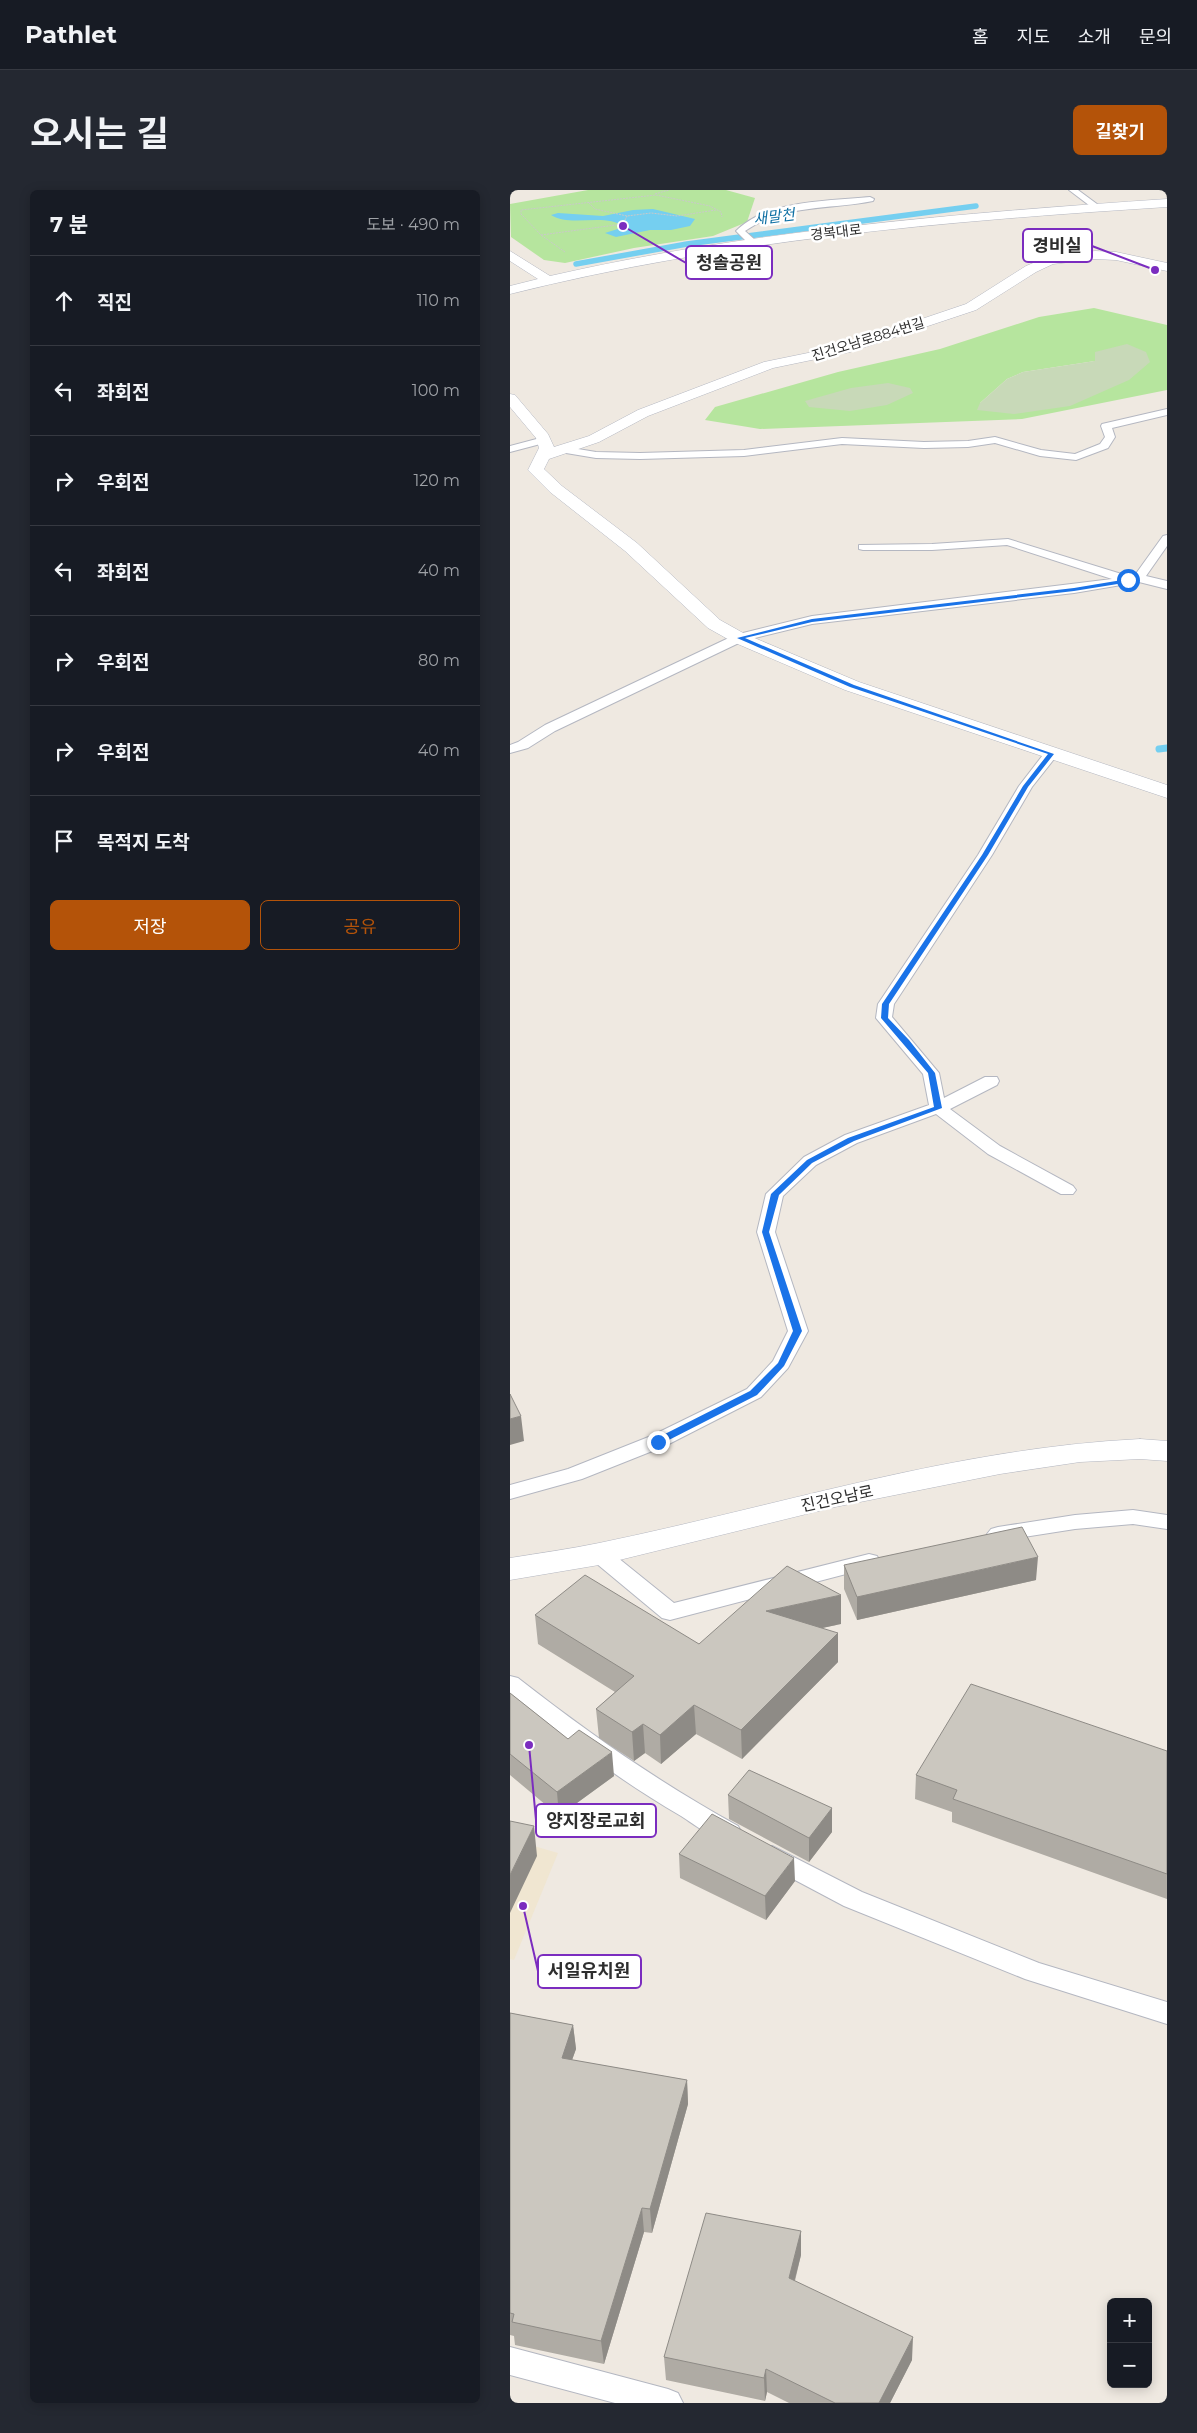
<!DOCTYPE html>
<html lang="ko">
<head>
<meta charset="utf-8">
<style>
	:root { --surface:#171b24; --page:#242831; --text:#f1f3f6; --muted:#9ea1a6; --line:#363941; --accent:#b45309 }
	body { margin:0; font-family:Montserrat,"Noto Sans KR",sans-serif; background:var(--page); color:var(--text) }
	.controls { position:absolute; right:15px; bottom:15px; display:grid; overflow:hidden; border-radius:8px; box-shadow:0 2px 12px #0003 }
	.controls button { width:45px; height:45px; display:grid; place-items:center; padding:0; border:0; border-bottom:1px solid var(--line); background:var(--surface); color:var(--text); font:25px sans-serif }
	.stop { position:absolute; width:15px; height:15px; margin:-11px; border:4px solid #1a73e8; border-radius:50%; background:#fff }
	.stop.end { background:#1a73e8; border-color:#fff; box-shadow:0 1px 5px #0008 }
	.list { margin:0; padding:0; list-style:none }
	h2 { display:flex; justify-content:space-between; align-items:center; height:65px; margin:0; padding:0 20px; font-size:21px }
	h2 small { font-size:16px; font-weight:400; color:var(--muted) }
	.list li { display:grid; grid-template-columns:32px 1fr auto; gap:15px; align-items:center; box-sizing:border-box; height:90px; padding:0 20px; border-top:1px solid var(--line) }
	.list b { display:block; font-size:19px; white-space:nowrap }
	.list em { font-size:16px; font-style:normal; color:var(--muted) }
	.actions { display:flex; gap:10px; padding:15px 20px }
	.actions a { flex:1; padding:11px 0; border:1px solid var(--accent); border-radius:8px; text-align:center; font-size:18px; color:var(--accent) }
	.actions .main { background:var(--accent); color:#fff }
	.icon { flex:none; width:28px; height:28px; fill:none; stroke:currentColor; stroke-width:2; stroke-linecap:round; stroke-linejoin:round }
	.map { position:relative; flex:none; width:657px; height:2213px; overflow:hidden; border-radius:8px }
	header { display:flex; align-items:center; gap:30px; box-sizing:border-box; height:70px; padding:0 25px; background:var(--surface); border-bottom:1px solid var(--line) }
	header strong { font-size:24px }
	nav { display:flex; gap:28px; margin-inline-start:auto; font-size:18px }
	.intro { display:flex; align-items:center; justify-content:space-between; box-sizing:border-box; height:120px; padding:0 30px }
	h1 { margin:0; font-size:35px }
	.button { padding:12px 22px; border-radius:8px; background:var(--accent); color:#fff; font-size:18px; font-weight:700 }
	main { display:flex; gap:30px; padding:0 30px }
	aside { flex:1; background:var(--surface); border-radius:8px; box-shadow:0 2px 12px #0003 }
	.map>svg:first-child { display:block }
	.education { fill:#f0e6d1 }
	.green { fill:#b6e59e; fill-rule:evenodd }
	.cemetery { fill:#c8d9b8 }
	.water { fill:#75cff0 }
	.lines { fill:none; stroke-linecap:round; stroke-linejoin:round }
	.stream-far1 { stroke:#75cff0; stroke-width:5.5 }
	.stream { stroke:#75cff0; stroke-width:7 }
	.service-casing { stroke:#b4b7c1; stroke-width:2 }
	.minor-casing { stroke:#b4b7c1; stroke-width:1 }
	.tertiary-casing { stroke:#b4b7c1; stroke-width:1 }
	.secondary-casing { stroke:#b4b7c1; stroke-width:1 }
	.path { stroke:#c9c9c9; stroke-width:1; stroke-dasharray:2 1; stroke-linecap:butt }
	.service { fill:#fff; fill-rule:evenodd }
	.minor { fill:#fff; fill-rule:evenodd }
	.tertiary { fill:#fff; fill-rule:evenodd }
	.secondary { fill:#fff; fill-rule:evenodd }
	.wall { fill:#afaba4 }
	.shaded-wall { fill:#8e8b86 }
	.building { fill:#cbc7bf; stroke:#8e8b86 }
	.route { fill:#1a73e8 }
	.labels { text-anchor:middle; stroke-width:5; stroke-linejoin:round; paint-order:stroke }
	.far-street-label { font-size:14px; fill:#2e2e2e; stroke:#fff }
	.far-water-label { font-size:15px; font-style:italic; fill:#0d6fa3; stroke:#fff }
	.street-label { font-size:16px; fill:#2e2e2e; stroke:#fff }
	.leader { fill:none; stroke:#7b2cbf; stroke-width:2 }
	.callout-dot { fill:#7b2cbf; stroke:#fff; stroke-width:2 }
	.callout { fill:#fff; stroke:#7b2cbf; stroke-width:2 }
	.callout-label { font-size:18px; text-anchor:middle; font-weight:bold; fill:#2e2e2e }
</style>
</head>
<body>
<header>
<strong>Pathlet</strong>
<nav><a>홈</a><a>지도</a><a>소개</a><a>문의</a></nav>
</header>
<div class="intro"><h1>오시는 길</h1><a class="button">길찾기</a></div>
<main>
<aside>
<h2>7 분<small>도보 · 490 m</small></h2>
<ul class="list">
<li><svg class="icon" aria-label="ahead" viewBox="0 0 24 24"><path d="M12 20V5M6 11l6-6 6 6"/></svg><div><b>직진</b></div><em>110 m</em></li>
<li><svg class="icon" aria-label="left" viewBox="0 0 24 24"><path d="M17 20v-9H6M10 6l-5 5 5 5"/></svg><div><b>좌회전</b></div><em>100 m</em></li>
<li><svg class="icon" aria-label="right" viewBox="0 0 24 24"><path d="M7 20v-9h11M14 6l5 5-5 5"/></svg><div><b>우회전</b></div><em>120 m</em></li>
<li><svg class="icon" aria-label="left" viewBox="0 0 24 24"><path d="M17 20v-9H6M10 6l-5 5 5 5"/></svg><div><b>좌회전</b></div><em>40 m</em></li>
<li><svg class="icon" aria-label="right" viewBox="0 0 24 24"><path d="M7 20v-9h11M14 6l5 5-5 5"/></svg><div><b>우회전</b></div><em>80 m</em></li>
<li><svg class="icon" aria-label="right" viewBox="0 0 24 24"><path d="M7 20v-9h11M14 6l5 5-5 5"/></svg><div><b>우회전</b></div><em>40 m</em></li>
<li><svg class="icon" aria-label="arrive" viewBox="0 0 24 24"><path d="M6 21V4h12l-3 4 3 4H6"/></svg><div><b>목적지 도착</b></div></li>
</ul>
<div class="actions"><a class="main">저장</a><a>공유</a></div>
</aside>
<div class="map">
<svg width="657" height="2213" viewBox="0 0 657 2213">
	<rect width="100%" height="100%" fill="#efe9e1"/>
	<path class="education" d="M0,1649L48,1663L4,1770L0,1769Z"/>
	<path class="green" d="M78,0H216L245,8L237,32L203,46L124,58L55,73L34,70L1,47L0,14Z
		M584,118L657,135V200L512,229L250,239L195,230L205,217L328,182L430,159L529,127ZM585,171L470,213L497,189L513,182Z"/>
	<path class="cemetery" d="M617,154L636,162L640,172L619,190L560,216L504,224L467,220L470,213L497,189L513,182L585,171V162Z
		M378,193L400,198L403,203L377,215L340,221L299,217L295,211L341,198Z"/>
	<path class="water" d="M143,19L185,29L180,36L161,40H140L106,47L95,43L114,37C95,22 61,38 41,25L48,23L93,26L123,20Z"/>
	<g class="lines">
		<path class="stream-far1" d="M66,74L177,54L466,16"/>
		<path class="stream" d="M649,559L657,558"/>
		<g class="service-casing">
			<path id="service" d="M559,0H568L591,17L584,19Z
				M360,7L364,9L363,11C318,20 274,14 235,41L245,50V54H239L226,41C256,10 320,11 360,7Z
				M657,219V225L602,238L605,247L598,258L566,270L530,266L485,253L458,257L414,258L332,254L234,266L130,269L86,268L56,263L51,260L56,257L86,262L130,263L234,260L332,248L414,252L458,251L485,247L531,260L565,264L590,254L595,247L591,236L592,234Z
				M34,247L38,248V252L0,262V256Z
				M657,345V356L636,386L657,391V399L629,392L564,403L302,434L233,451L45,541L18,558L0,563V555L8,552L35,535L225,445L302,426L602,389L497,355L422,360H353L349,359V355L422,354L498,349L618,386L625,385L653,346Z
				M541,560L548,564L522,597L482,665L384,814L382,827L429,883L434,908L475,887H487L489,891L487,895L440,919L490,956L563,996L566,1000L563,1004H551L478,964L426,924L347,953L306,975L273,1006L265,1042L298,1141L278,1178L251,1207L155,1256L72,1289L0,1309V1295L58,1279L141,1246L237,1199L263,1171L278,1141L247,1042L256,1004L294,967L335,945L419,915L413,884L366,828L368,814L468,665L509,596L536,561Z
				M623,1320L657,1325V1339L623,1334L565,1339L488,1351L481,1349L477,1344L481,1339L488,1337L565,1325Z
				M89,1357L97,1359L164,1413L359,1364L367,1366L370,1371L367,1376L359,1378L160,1430L152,1428L81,1369L78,1364L81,1359Z
				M0,1486L8,1488C78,1543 150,1593 228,1636L232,1643L228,1650C225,1651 222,1652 218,1652C202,1648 185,1635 171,1626C111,1591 55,1549 0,1506Z
				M262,1656L352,1702L529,1773L657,1812V1834L515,1789L334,1716L253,1673L250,1666L253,1659Z
				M0,2157L158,2199L168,2203L173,2213H105L0,2185Z"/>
		</g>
		<g class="minor-casing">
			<path id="minor" d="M585,61L606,62L657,73V81L606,70L585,69L543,74L526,82L466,120L340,162L263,178L138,226L89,252L39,269L34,279L52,296L127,353L210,430L235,444L349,492L657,595V608L335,500L223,452L198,438L115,361L40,302L18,280L29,258L26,248L0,217V204L5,205L38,244L44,257L79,246L128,220L254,172L332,156L456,114L516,76L535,68Z"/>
		</g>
		<g class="tertiary-casing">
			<path id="tertiary" d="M657,9V17C436,31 215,50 0,104V96L28,89L0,71V61L40,86C242,40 451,23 657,9Z"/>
		</g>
		<g class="secondary-casing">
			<path id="secondary" d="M630,1249L657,1251V1271L630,1269L570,1272L490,1284L325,1317L89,1375L0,1390V1368C30,1363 60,1359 89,1353C269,1316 445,1258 630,1249Z"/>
		</g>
		<path class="path" d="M145,4L159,0
			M79,13L85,19L117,26L141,23L167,26L206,20
			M31,45L113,34L117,26
			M55,62L31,45L11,24V20L146,5L200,16L211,22L212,27"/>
		<use href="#service" class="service"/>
		<use href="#minor" class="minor"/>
		<use href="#tertiary" class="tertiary"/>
		<use href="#secondary" class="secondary"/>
	</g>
	<path class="wall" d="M334,1375L526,1390L347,1430L334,1399Z
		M25,1425L189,1454L331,1434L311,1438L328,1472L232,1569L186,1544L151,1574L135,1563L124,1571L89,1548L86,1519L105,1502L28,1454Z
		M0,1503L104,1586L49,1626L0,1585Z
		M657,1561V1709L442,1632V1622L405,1609L406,1585Z
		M218,1605L322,1618V1642L299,1672L219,1629Z
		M169,1664L285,1691L256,1730L170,1688Z
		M0,1823L63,1835L66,1859L62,1870L177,1890L178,1914L142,2043L134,2042L94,2174L5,2155L4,2146L0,2145Z
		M291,2041V2065L285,2091L402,2170L380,2213H279L257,2202L255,2211L156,2190L154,2167Z"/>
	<path class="shaded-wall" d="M11,1226L14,1251L0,1255V1229Z
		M528,1367L526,1390L347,1430V1407Z
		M331,1405V1434L257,1450L256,1421Z
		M328,1443V1472L232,1569L231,1540Z
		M184,1515L186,1544L151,1574L150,1545Z
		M133,1534L135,1563L124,1571L122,1542Z
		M102,1562L104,1586L49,1626L47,1602Z
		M322,1618V1642L299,1672V1648Z
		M24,1636L27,1666L0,1723V1685Z
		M284,1668L285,1691L256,1730L255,1706Z
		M63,1835L66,1859L54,1892L52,1868Z
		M177,1890L178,1914L142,2043L140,2019Z
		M132,2018L134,2042L94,2174L91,2151Z
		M291,2041V2065L279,2112V2088Z
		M403,2147L402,2170L380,2213H369Z
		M256,2179L257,2202L255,2211L254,2188Z"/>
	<path class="building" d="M0,1204L11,1226L0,1229Z
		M512,1337L528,1367L347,1407L334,1375Z
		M277,1376L331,1405L256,1421L328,1443L231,1540L184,1515L150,1545L133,1534L122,1542L86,1519L124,1486L25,1425L75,1385L189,1454Z
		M461,1494L657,1561V1684L443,1609L447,1600L406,1585Z
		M0,1503L58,1549L69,1540L102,1562L47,1602L0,1564Z
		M239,1580L322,1618L299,1648L218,1605Z
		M202,1624L284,1668L255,1706L169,1664Z
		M0,1631L24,1636L0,1685Z
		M0,1823L63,1835L52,1868L177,1890L140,2019L132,2018L91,2151L2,2132L4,2124L0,2123Z
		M196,2023L291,2041L279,2088L403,2147L369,2213H325L256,2179L254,2188L154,2167Z"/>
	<path class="route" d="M618,389L620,392L564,401L302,432L235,448L344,495L544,564L518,597L478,665L379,814L378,828L399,850L425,883L432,918L344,951L302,973L269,1005L259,1042L292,1141L274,1176L247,1205L151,1254H145V1249L240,1201L268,1173L283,1141L252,1042L261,1004L297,970L338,948L424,917L418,883L371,828L372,814L472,665L513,596L538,564L340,497L227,448L302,429L564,398Z"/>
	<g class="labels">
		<g class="far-street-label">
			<text transform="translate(326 42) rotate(-7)" y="5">경복대로</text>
			<text transform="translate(358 149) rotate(-17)" y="5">진건오남로884번길</text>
		</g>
		<g class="far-water-label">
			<text transform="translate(264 27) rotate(-7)" y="5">새말천</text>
		</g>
		<g class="street-label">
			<text transform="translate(327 1308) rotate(-12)" y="6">진건오남로</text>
		</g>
	</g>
	<path class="leader" d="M645 80L582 56M113 36L176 73M19 1555L26 1630M13 1716L28 1781"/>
	<g class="callout-dot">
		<circle cx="645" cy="80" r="5"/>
		<circle cx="113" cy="36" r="5"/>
		<circle cx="19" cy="1555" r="5"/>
		<circle cx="13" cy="1716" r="5"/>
	</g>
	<g class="callout">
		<rect x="513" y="39" width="69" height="33" rx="5"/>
		<rect x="176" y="56" width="86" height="33" rx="5"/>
		<rect x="26" y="1614" width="120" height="33" rx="5"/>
		<rect x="28" y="1765" width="103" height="33" rx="5"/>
	</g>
	<g class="callout-label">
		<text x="547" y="62">경비실</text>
		<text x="219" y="79">청솔공원</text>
		<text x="86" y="1637">양지장로교회</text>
		<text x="79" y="1787">서일유치원</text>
	</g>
</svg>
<div class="controls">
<button>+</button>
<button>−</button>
</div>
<div class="stop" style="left:618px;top:390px"></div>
<div class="stop end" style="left:148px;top:1252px"></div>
</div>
</main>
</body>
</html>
